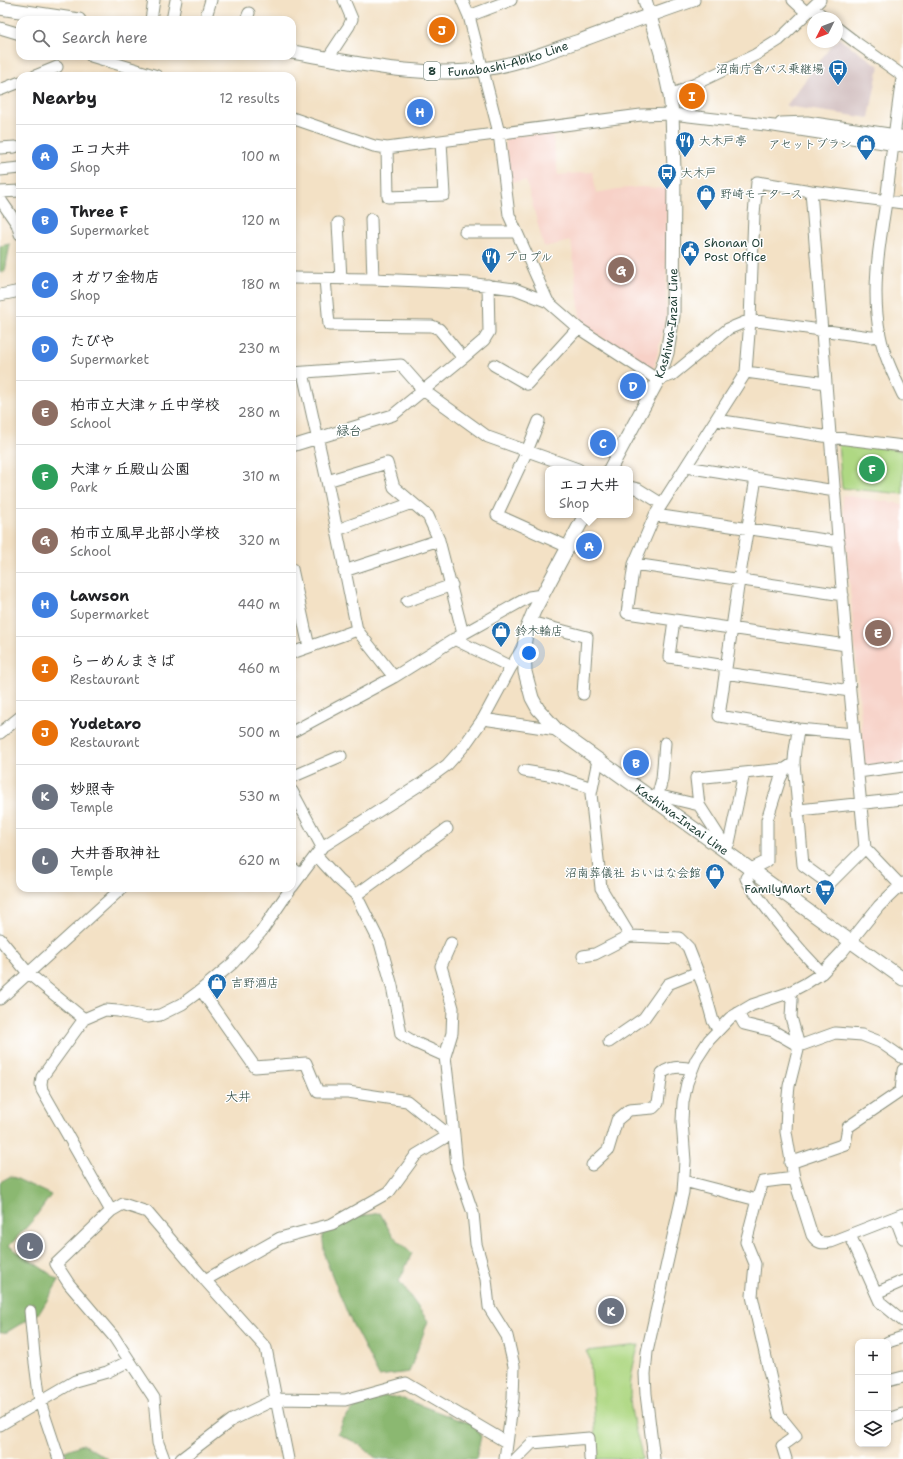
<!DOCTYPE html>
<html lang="en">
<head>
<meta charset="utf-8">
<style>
	:root { --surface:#fff; --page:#f2f2f2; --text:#202124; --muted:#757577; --line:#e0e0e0; --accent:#db2777 }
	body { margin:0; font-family:"Shantell Sans","Klee One",sans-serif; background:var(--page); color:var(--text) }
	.controls { position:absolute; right:12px; bottom:12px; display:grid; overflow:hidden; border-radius:8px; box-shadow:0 2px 6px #0003 }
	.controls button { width:36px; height:36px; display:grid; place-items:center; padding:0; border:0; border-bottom:1px solid var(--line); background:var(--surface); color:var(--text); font:20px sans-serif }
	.compass { position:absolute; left:807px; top:12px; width:36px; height:36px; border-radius:50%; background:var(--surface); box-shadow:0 2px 6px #0003; rotate:228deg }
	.you { position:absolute; left:529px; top:653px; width:14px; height:14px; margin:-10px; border:3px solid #fff; border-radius:50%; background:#1a73e8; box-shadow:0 0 0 6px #1a73e833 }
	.badge { display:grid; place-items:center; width:26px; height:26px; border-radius:50%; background:var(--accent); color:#fff; font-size:13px; font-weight:700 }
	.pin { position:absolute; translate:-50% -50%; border:2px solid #fff; box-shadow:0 1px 4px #0006 }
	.popup { position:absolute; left:545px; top:466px; width:88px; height:52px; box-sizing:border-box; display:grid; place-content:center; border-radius:8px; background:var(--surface); filter:drop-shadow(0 1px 3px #0005); font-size:13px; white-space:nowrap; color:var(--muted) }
	.popup b { font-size:15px; color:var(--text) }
	.popup::after { content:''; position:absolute; left:50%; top:100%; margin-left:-8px; border:8px solid transparent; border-top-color:var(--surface) }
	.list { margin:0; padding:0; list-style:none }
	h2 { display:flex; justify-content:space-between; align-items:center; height:52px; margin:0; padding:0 16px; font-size:17px }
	h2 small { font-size:13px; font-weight:400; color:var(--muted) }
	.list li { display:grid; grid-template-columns:26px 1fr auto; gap:12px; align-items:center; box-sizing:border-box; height:64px; padding:0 16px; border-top:1px solid var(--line) }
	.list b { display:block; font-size:15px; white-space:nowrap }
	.list p { margin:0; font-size:13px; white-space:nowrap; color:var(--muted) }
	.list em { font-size:13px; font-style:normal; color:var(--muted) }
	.icon { flex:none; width:22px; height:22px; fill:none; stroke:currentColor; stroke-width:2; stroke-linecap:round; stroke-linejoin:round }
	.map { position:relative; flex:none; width:903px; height:1459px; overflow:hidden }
	.search { position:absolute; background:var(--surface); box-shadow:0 2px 6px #0003; left:16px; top:16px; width:280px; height:44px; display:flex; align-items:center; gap:10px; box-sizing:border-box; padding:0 14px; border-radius:12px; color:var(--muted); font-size:15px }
	.panel { position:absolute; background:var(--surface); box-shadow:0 2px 6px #0003; left:16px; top:72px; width:280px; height:820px; border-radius:12px }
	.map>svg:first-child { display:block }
	.built { fill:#f7d1c7 }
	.industrial { fill:#d2bfc0 }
	.green { fill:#afd883; stroke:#678a5c }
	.forest { fill:#8bb871; stroke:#557a52 }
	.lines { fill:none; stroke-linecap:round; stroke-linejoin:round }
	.minor-casing { stroke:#898f7c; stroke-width:13 }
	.major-casing { stroke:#898f7c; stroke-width:15 }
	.minor { stroke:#fff; stroke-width:11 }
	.major { stroke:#fff; stroke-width:13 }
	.labels { text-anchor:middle; stroke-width:3; stroke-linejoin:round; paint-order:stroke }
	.shield { fill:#fff; stroke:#627771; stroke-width:1 }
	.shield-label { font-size:11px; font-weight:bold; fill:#1f3d34 }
	.street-label { font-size:12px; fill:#1f3d34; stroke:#fff }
	.poi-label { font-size:12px; fill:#1f3d34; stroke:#fff; text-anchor:start }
	.neighbourhood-label { font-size:13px; fill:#1f3d34; stroke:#fff }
</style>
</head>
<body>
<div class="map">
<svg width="903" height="1459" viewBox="0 0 903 1459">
	<rect width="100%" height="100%" fill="#fff"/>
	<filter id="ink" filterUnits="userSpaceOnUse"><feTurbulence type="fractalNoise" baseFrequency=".025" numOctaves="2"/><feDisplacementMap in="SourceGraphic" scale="8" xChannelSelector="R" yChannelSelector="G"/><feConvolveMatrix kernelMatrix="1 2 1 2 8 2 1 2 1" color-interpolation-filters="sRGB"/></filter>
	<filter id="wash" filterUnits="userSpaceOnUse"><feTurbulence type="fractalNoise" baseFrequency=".012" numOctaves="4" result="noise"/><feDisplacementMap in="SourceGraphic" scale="16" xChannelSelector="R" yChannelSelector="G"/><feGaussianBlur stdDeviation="0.9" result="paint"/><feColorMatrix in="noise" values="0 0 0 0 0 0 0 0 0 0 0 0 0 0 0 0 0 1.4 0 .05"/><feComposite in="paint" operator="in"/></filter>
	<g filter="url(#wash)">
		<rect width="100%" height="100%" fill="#f3e1c5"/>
		<path class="built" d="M552,132L558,175L593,172L596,193L617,189L642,187L667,189L666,317L654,368L652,370L587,328L580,316L571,241L544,247L526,181L508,182L505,140L508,137Z
			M842,495L903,504V762L865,766Z"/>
		<path class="industrial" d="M838,38L879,66L869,118L786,106L834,42H837Z"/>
		<path class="green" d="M841,441L903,451V494L842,488L838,444Z
			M639,1345C631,1370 627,1393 633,1419C635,1433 641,1445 642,1459H595L596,1439L590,1359L586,1351Z"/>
		<path class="forest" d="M10,244L5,271L0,273V246Z
			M11,1176L51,1195L33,1220L9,1246L59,1280L40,1312L7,1332L0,1333V1182Z
			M380,1213L392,1235L412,1253L399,1281L428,1321L409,1372L379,1376L349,1317L325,1258L322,1233L355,1217Z
			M385,1396L404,1399L459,1420L471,1423L481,1436L476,1459H377L359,1444L338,1434L344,1419L355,1408Z
			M83,1444L108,1459H56L60,1453Z"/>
	</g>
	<g filter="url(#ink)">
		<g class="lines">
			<g class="minor-casing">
				<path id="minor" d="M462,0L469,16L499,133L509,215L548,302L578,328L658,380L672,375L728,329L750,320L870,337L880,336
					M793,0L807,13
					M813,8L825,18
					M469,16L511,0
					M151,20L154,0
					M172,20L176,0
					M205,20L211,0
					M246,20L249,13
					M0,28L20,34
					M837,28L858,44L899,73L902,78C896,119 891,160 886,202C879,246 871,291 880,335C884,356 894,376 903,395
					M91,56L157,76
					M328,58L349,26L352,19L344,0
					M35,76L57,67
					M0,90L20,82
					M670,95L685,89L755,55L779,40L820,0
					M292,118L374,146L387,148L641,115L672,114L774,126L903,146
					M781,123L807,122L903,136
					M0,148L15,147
					M387,148L388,197L444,195L441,141
					M0,170L20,168
					M811,191L850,691L865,848
					M0,192L20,191
					M0,199L17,224L20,234
					M371,219L373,279
					M338,223L341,279
					M465,232H515
					M292,278L373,279L468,283L515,289L548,302
					M325,279L329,325L432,326L439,329L463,358
					M0,295L20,291
					M494,365L527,384L578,328
					M746,372L826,383
					M292,373L401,365L423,390L488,437L578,469
					M303,373L327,481L357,630L394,677
					M716,420L830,437L903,446
					M539,421L527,451L497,515L568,547
					M292,446L393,415L463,358L484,340L489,332L488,285
					M686,467L835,491
					M756,478L739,580L719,716L798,729L854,734
					M327,481L387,463L394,487L428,516L439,540L463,634
					M630,487L638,489L662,504
					M655,515L839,542
					M337,530L412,503
					M634,564L843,595
					M292,569L309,647
					M344,571L439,540
					M407,601L452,585
					M674,620L669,657L726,666
					M530,622L587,637L583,694
					M454,639L511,667
					M846,645L627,613L634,564L655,515L746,372L750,320L754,214L757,182L811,191L903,203
					M292,653L357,630
					M725,673L850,691
					M483,719L557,730
					M798,729C797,741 794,751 794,763L803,865L829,884L865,848L903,888
					M292,732L394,677L463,634L529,597L542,595
					M0,733L20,717
					M665,743L662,779L656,802L665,797L699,805L696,778L744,773
					M598,760L591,794L601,888L630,936L679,938L688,947L703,985L713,1021L718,1029
					M794,763L785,769L780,779L767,820V861L753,868L746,878L749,884C771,916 794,944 822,973
					M524,771L555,776L592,788
					M858,772L903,766
					M292,777L341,756
					M292,791L322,847
					M699,805L722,841L729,843
					M799,810L903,799
					M724,851L729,843L744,773L785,769
					M317,856L338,879L356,895L380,943L392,986L401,1034L414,1042L445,1056L454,1135
					M292,868L300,874
					M292,887L322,847L421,784L447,765L464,746L483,719L511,667L524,646
					M356,895L447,829
					M0,939L28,973L84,1019L105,1010L118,1011L148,1017L160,1015L182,1004L201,990L233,963L261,932L291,888
					M583,956L595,954L630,936
					M201,990L255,1067L306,1063L318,1092H348L407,1101L449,1135H454L457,1167L473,1213L476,1244L486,1279L489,1307L507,1336L514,1366L513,1398L505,1459
					M788,993L792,1000L791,1017L799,1046L789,1086L787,1105L786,1132L794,1178L812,1235C817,1243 822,1244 831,1242L903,1214
					M0,999L122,888
					M738,1013L744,1024L773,1031L799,1046L835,1033L862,1035L880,1042L903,1058
					M84,1019L42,1077L41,1084L42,1090L111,1211L56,1264L69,1284L114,1337L154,1398L158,1443L164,1459
					M609,1042L644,1018L668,984L698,972
					M445,1056L452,1033L453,1008L441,966L451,943
					M790,1163L845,1144L848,1127L901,1091L903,1070
					M592,1165L608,1150L617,1120L629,1110L653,1108L658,1103L662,1073C671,1066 681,1066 692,1069
					M684,1181L757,1200L763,1182L794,1178
					M757,1200L746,1242L755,1264L752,1296L779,1415L796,1436L782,1446L786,1459
					M111,1211L123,1204L147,1212L205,1280L266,1348L276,1399L345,1400L406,1383L506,1442
					M895,1217L903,1238
					M850,1235L880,1302L903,1321
					M205,1280L280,1238L332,1224L389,1192L416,1155L449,1135
					M876,1293L903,1281
					M30,1311L34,1355L40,1402L59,1459
					M888,1342L903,1337
					M888,1381L903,1377
					M888,1419L903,1414
					M0,1425L75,1381L107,1372L129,1361
					M181,1459L232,1420L276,1399L288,1459
					M516,1459L532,1443L589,1438L590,1459
					M654,1459L646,1394L645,1374L647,1352L683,1192L685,1161L682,1121L683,1102L687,1083L696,1060L709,1040L730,1018L752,1005L788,993L805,984L822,973L842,952L879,906L903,883"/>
			</g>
			<g class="major-casing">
				<g id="major">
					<path d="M0,8L79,20"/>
					<path id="s1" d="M292,52C353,62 422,79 484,69C518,64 550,51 582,40C619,26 656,13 693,0"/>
					<path id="s2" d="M610,469L658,380L667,353L673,316L674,170L672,114L670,95L661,53L645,0"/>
					<path id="s3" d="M585,515L534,611L527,628L524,646L525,672L532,698L538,709L557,730L903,979"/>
				</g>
			</g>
			<use href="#minor" class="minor"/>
			<use href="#major" class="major"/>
		</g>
	</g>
	<defs>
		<g id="bus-pin" transform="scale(1)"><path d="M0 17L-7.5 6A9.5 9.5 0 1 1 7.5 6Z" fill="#1f6fb2" stroke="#fff"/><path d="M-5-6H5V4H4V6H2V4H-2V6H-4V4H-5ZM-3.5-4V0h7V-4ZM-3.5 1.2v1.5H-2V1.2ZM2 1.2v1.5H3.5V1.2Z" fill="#fff"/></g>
		<g id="restaurant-pin" transform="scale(1)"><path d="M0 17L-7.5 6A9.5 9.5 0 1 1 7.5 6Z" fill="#1f6fb2" stroke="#fff"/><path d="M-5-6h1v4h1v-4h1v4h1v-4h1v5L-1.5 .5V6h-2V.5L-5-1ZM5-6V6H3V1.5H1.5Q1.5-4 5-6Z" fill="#fff"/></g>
		<g id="shop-pin" transform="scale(1)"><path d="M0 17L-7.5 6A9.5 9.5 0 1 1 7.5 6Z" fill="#1f6fb2" stroke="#fff"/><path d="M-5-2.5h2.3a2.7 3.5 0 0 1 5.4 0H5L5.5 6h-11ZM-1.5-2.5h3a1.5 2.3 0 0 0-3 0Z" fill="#fff"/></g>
		<g id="civic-pin" transform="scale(1)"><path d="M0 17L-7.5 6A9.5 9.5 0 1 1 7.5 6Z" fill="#1f6fb2" stroke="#fff"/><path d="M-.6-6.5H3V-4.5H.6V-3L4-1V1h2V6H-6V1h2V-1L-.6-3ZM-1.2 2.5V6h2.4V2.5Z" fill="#fff"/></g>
		<g id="supermarket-pin" transform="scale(1)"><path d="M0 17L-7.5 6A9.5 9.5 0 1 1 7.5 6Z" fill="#1f6fb2" stroke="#fff"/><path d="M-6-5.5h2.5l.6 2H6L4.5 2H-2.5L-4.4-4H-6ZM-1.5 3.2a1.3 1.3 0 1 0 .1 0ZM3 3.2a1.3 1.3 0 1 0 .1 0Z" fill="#fff"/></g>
	</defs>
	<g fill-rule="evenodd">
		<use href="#bus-pin" x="838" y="69"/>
		<use href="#restaurant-pin" x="685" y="141"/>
		<use href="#shop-pin" x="866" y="144"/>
		<use href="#bus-pin" x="667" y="173"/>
		<use href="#shop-pin" x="706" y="194"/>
		<use href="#civic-pin" x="690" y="250"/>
		<use href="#restaurant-pin" x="491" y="257"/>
		<use href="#shop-pin" x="501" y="631"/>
		<use href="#shop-pin" x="715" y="873"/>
		<use href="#supermarket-pin" x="825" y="889"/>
		<use href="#shop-pin" x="217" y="983"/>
	</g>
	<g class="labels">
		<rect class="shield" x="424" y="62" width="16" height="18" rx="3"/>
		<g class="shield-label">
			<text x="432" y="75">8</text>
		</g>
		<g class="street-label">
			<text dy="4" stroke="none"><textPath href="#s1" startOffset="219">Funabashi-Abiko Line</textPath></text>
			<text dy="4" stroke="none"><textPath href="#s2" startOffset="159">Kashiwa-Inzai Line</textPath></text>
			<text dy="4" stroke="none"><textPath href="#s3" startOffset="393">Kashiwa-Inzai Line</textPath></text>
		</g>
		<g class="poi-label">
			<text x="824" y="73" text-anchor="end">沼南庁舎バス乗継場</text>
			<text x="699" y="145">大木戸亭</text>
			<text x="852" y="148" text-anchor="end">アセットブラン</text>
			<text x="681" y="177">大木戸</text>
			<text x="720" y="198">野崎モータース</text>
			<text x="704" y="247">Shonan Oi<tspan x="704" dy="14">Post Office</tspan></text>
			<text x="505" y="261">プロプル</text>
			<text x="515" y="635">鈴木輪店</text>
			<text x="701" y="877" text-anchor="end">沼南葬儀社 おいはな会館</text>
			<text x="811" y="893" text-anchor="end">FamilyMart</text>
			<text x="231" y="987">吉野酒店</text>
		</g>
		<g class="neighbourhood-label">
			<text x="349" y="435">緑台</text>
			<text x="238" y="1101">大井</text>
		</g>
	</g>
</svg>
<div class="controls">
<button>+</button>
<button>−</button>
<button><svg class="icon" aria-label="layers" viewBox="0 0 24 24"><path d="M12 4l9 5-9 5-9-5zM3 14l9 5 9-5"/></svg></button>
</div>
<svg class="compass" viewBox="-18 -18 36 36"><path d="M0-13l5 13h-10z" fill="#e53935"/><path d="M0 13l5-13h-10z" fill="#757577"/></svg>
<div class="you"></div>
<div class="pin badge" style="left:589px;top:546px;background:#3f7fe0">A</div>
<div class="popup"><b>エコ大井</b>Shop</div>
<div class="pin badge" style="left:636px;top:763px;background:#3f7fe0">B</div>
<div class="pin badge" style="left:603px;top:443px;background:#3f7fe0">C</div>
<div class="pin badge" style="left:633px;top:386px;background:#3f7fe0">D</div>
<div class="pin badge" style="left:878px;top:633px;background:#8d6e63">E</div>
<div class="pin badge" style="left:872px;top:469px;background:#2e9e5b">F</div>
<div class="pin badge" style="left:621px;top:270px;background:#8d6e63">G</div>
<div class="pin badge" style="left:420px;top:112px;background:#3f7fe0">H</div>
<div class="pin badge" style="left:692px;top:96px;background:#e8710a">I</div>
<div class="pin badge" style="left:442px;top:30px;background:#e8710a">J</div>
<div class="pin badge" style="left:611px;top:1311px;background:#6b7280">K</div>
<div class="pin badge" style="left:30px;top:1246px;background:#6b7280">L</div>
<div class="search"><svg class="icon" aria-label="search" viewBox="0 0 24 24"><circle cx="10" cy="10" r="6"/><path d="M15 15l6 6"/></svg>Search here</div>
<section class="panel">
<h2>Nearby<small>12 results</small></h2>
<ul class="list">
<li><span class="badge" style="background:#3f7fe0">A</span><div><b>エコ大井</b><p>Shop</p></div><em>100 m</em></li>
<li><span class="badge" style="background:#3f7fe0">B</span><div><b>Three F</b><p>Supermarket</p></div><em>120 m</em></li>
<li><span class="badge" style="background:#3f7fe0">C</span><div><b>オガワ金物店</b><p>Shop</p></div><em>180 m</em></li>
<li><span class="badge" style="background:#3f7fe0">D</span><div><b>たびや</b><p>Supermarket</p></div><em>230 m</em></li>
<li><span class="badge" style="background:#8d6e63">E</span><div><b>柏市立大津ヶ丘中学校</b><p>School</p></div><em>280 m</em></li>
<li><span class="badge" style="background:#2e9e5b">F</span><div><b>大津ヶ丘殿山公園</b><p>Park</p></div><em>310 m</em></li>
<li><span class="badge" style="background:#8d6e63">G</span><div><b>柏市立風早北部小学校</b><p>School</p></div><em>320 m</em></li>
<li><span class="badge" style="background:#3f7fe0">H</span><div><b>Lawson</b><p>Supermarket</p></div><em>440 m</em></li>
<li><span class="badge" style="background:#e8710a">I</span><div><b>らーめんまきば</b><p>Restaurant</p></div><em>460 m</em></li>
<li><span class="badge" style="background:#e8710a">J</span><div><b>Yudetaro</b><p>Restaurant</p></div><em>500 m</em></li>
<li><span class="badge" style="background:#6b7280">K</span><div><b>妙照寺</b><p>Temple</p></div><em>530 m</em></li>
<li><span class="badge" style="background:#6b7280">L</span><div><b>大井香取神社</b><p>Temple</p></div><em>620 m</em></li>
</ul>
</section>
</div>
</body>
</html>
